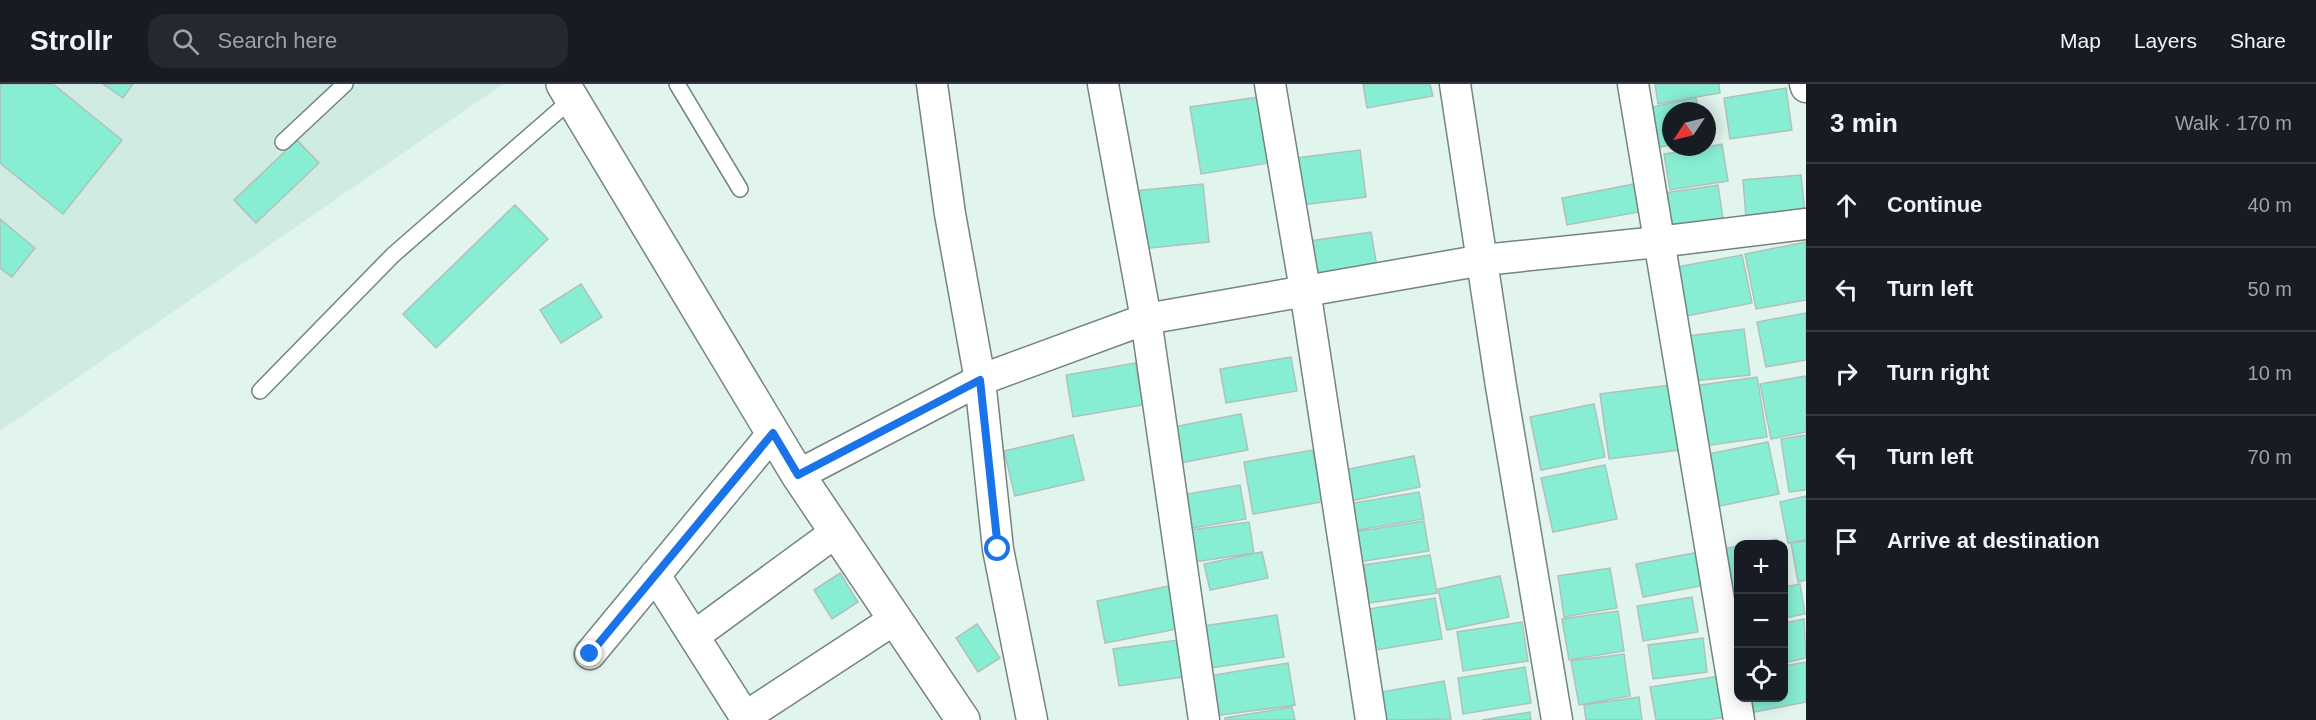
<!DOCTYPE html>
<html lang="en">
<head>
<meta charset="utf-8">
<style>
	:root { --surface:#171b24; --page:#242831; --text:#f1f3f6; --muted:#9ea1a6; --line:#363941 }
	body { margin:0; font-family:Arial,sans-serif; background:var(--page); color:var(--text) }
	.controls { position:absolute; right:18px; bottom:18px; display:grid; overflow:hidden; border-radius:12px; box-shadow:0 3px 15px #0003 }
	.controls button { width:54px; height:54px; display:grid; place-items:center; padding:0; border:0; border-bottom:2px solid var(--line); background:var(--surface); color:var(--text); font:30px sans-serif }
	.compass { position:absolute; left:1662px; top:18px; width:54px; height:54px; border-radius:50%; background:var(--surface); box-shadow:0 3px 15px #0003; rotate:235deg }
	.stop { position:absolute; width:18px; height:18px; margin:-14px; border:4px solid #1a73e8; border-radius:50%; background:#fff }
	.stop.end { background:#1a73e8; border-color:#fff; box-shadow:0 2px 6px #0008 }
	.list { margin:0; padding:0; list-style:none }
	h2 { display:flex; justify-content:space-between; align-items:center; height:78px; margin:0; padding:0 24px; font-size:26px }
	h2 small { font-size:20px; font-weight:400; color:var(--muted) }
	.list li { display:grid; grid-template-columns:39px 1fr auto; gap:18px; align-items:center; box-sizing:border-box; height:84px; padding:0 24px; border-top:2px solid var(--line) }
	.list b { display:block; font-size:22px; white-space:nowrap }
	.list em { font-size:20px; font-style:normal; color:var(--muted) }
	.icon { flex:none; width:33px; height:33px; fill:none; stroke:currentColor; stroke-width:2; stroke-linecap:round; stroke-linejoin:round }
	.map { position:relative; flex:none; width:1806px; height:636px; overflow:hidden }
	header { display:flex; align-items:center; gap:36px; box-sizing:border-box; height:84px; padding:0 30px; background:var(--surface); border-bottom:2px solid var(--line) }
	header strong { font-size:28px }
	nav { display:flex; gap:33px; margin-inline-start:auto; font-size:21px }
	.search { width:420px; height:54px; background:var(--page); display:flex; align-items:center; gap:15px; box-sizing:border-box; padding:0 21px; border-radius:18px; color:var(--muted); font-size:22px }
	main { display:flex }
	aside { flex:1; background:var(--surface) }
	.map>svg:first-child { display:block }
	.built { fill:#cfebe2 }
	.building { fill:#87edd3; stroke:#b0c1bc; stroke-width:1.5 }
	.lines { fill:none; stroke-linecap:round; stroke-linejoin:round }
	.service-casing { stroke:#74847f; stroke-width:18 }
	.minor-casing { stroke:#74847f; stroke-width:33 }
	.tertiary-casing { stroke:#74847f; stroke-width:36 }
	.service { stroke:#fff; stroke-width:15 }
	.minor { stroke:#fff; stroke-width:30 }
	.tertiary { stroke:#fff; stroke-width:33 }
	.route { stroke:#1a73e8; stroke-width:8 }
</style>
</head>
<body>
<header>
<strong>Strollr</strong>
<div class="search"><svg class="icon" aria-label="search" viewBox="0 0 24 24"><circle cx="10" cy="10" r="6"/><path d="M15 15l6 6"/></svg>Search here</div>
<nav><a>Map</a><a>Layers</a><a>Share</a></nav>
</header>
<main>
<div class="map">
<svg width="1806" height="636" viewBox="0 0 1806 636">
	<rect width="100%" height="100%" fill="#e2f4ee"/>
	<path class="built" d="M0,0H503L0,347Z"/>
	<path class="building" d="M0,0H53L122,56L63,130L0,79Z
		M103,0H133L123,14Z
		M1363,0H1430L1433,12L1367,24Z
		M1655,0H1719L1720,9L1658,20Z
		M1786,4L1792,46L1730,55L1724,14Z
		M1258,13L1269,79L1201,90L1190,23Z
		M1696,14L1699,27H1671V61L1651,65L1643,25Z
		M297,56L319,79L256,139L234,116Z
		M1722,60L1728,97L1670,106L1664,70Z
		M1360,66L1366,113L1302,121L1296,74Z
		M1801,91L1805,129L1746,134L1743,96Z
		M1203,100L1209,158L1140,165L1134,107Z
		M1634,100L1639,128L1567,141L1562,114Z
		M1718,101L1723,135L1671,143L1665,109Z
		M515,121L548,155L436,264L403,230Z
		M0,135L35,164L12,193L0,184Z
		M1371,148L1377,183L1308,193L1303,158Z
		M1806,158V216L1756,225L1745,170Z
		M1742,171L1752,219L1686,232L1676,183Z
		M581,200L602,233L561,259L540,226Z
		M1806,229V276L1766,283L1757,238Z
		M1744,245L1750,291L1685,298L1679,253Z
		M1291,273L1297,307L1226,319L1220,285Z
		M1135,279L1143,321L1073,333L1066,291Z
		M1806,292V348L1771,355L1760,300Z
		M1757,293L1767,353L1697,363L1687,303Z
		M1670,301L1679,366L1609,375L1600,310Z
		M1594,320L1605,373L1541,386L1530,333Z
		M1241,330L1248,366L1180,379L1173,343Z
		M1073,351L1084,396L1015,412L1004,367Z
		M1806,351V406L1789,408L1781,355Z
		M1768,358L1779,410L1714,423L1703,371Z
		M1313,366L1322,418L1253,430L1244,378Z
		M1414,372L1420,403L1345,418L1339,387Z
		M1605,381L1617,435L1553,448L1541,394Z
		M1240,401L1246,435L1181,446L1175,412Z
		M1419,408L1424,435L1352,447L1347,420Z
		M1806,412V456L1788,459L1780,418Z
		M1424,437L1429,467L1359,478L1354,448Z
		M1249,438L1254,469L1188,479L1183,447Z
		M1777,455L1778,460H1749Z
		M1806,457V496L1798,498L1791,459Z
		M1738,462V507L1732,508L1724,465Z
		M1262,468L1268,494L1210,506L1204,480Z
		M1699,468L1705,501L1643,513L1636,480Z
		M1430,471L1437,509L1369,519L1364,481Z
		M1610,484L1617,524L1564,533L1558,492Z
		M840,489L858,518L832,535L814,506Z
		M1500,492L1509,533L1447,546L1438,505Z
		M1800,500L1805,530L1784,534V503Z
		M1169,502L1177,545L1105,559L1097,517Z
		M1692,513L1698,548L1643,557L1637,522Z
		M1435,514L1442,555L1376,566L1369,525Z
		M1618,527L1624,567L1569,576L1562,535Z
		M1277,531L1284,573L1211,584L1204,542Z
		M1804,535L1806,574L1784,579V539Z
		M1522,538L1528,577L1463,587L1457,548Z
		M977,540L1000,574L978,588L956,554Z
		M1703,554L1707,588L1653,595L1648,561Z
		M1178,556L1183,593L1119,602L1113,565Z
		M1624,570L1630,612L1579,621L1571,577Z
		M1806,578V618L1754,628L1751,614H1784V582Z
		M1288,579L1295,621L1214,632L1208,592Z
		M1525,583L1531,619L1463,630L1458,594Z
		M1719,592L1726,633L1706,636H1656L1650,603Z
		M1444,597L1451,635L1386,636L1381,608Z
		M1639,613L1642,636H1586L1584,621Z
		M1292,623L1295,636H1225V634Z
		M1530,628L1531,636H1482Z"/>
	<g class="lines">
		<g class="service-casing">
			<path id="service" d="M677,0L740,105
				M283,58L345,0
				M260,307L393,171L572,15"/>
		</g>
		<g class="minor-casing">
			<path id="minor" d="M932,0L950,130L980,296L998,465L1032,636
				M1103,0L1146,235L1204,636
				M1270,0L1305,206L1371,636
				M1455,0L1501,302L1557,636
				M1633,0L1739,636
				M1805,0L1806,3
				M798,391L980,296L1146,235L1483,176L1658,158L1806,140
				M655,491L747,636
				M694,552L836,448
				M590,570L773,349
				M745,633L895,535"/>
		</g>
		<g class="tertiary-casing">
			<path id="tertiary" d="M563,0L798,391L963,636"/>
		</g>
		<use href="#service" class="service"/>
		<use href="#minor" class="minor"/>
		<use href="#tertiary" class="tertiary"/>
	</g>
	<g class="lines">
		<path class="route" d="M590,570L773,349L798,391L980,296L998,465"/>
	</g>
</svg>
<div class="controls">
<button>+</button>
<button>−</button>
<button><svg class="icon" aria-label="locate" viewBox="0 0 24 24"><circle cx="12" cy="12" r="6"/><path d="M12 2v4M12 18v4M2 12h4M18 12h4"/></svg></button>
</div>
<svg class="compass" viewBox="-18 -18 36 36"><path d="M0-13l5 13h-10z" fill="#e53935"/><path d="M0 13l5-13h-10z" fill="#9ea1a6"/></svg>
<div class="stop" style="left:998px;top:465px"></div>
<div class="stop end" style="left:590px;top:570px"></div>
</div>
<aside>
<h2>3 min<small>Walk · 170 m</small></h2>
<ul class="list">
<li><svg class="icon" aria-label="ahead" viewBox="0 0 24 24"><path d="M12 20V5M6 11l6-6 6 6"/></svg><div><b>Continue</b></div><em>40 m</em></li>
<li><svg class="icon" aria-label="left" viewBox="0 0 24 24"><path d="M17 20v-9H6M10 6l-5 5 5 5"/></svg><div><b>Turn left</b></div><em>50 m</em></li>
<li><svg class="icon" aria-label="right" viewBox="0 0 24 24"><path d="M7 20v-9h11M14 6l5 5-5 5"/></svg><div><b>Turn right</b></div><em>10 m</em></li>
<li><svg class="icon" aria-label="left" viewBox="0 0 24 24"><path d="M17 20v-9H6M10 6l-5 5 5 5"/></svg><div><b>Turn left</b></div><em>70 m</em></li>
<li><svg class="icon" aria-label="arrive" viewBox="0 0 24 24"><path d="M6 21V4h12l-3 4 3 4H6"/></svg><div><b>Arrive at destination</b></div></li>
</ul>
</aside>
</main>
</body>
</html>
